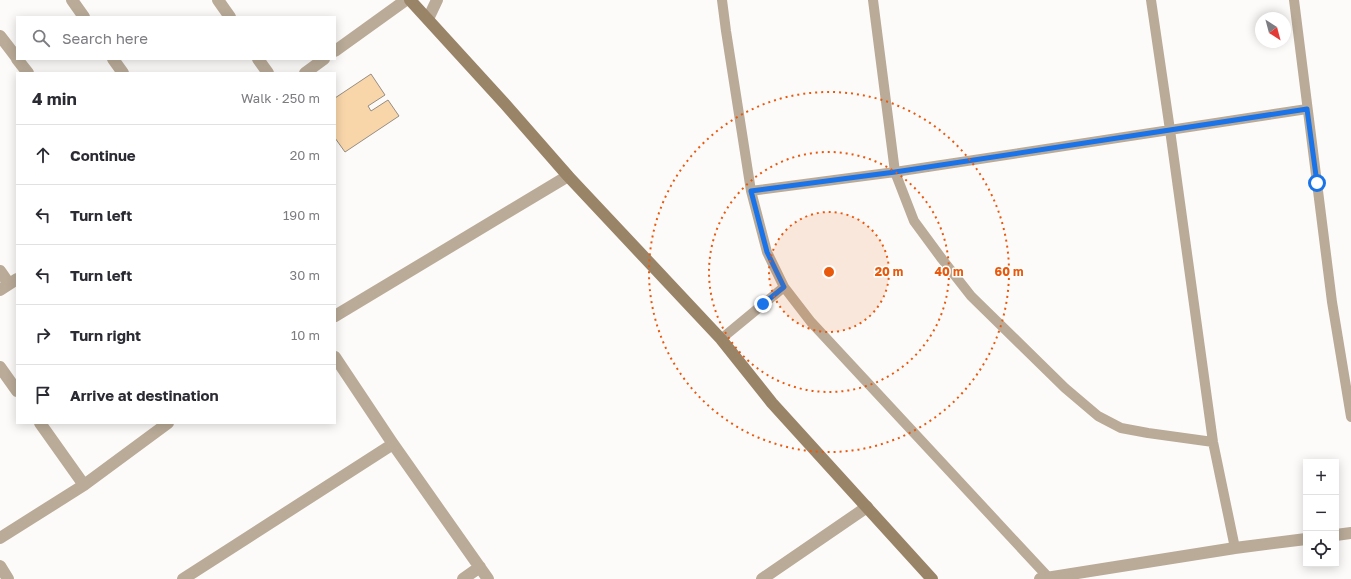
<!DOCTYPE html>
<html lang="en">
<head>
<meta charset="utf-8">
<style>
	:root { --surface:#fff; --page:#f7f7f7; --text:#2b2b33; --muted:#7c7c81; --line:#e1e1e2 }
	body { margin:0; font-family:"Golos Text",sans-serif; background:var(--page); color:var(--text) }
	.controls { position:absolute; right:12px; bottom:12px; display:grid; overflow:hidden; border-radius:0px; box-shadow:0 2px 10px #0003 }
	.controls button { width:36px; height:36px; display:grid; place-items:center; padding:0; border:0; border-bottom:1px solid var(--line); background:var(--surface); color:var(--text); font:20px sans-serif }
	.compass { position:absolute; left:1255px; top:12px; width:36px; height:36px; border-radius:50%; background:var(--surface); box-shadow:0 2px 10px #0003; rotate:144deg }
	.stop { position:absolute; width:12px; height:12px; margin:-9px; border:3px solid #1a73e8; border-radius:50%; background:#fff }
	.stop.end { background:#1a73e8; border-color:#fff; box-shadow:0 1px 4px #0008 }
	.list { margin:0; padding:0; list-style:none }
	h2 { display:flex; justify-content:space-between; align-items:center; height:52px; margin:0; padding:0 16px; font-size:17px }
	h2 small { font-size:13px; font-weight:400; color:var(--muted) }
	.list li { display:grid; grid-template-columns:26px 1fr auto; gap:12px; align-items:center; box-sizing:border-box; height:60px; padding:0 16px; border-top:1px solid var(--line) }
	.list b { display:block; font-size:15px; white-space:nowrap }
	.list em { font-size:13px; font-style:normal; color:var(--muted) }
	.icon { flex:none; width:22px; height:22px; fill:none; stroke:currentColor; stroke-width:2; stroke-linecap:round; stroke-linejoin:round }
	.map { position:relative; flex:none; width:1351px; height:579px; overflow:hidden }
	.search { position:absolute; background:var(--surface); box-shadow:0 2px 10px #0003; left:16px; top:16px; width:320px; height:44px; display:flex; align-items:center; gap:10px; box-sizing:border-box; padding:0 14px; border-radius:0px; color:var(--muted); font-size:15px }
	.panel { position:absolute; background:var(--surface); box-shadow:0 2px 10px #0003; left:16px; top:72px; width:320px; height:352px; border-radius:0px }
	.map>svg:first-child { display:block }
	.building { fill:#f9d6aa; stroke:#968d81 }
	.lines { fill:none; stroke-linecap:round; stroke-linejoin:round }
	.lane { stroke:#baab98; stroke-width:10 }
	.street { stroke:#baab98; stroke-width:12 }
	.secondary { stroke:#998468; stroke-width:12 }
	.route { stroke:#1a73e8; stroke-width:5 }
	.ring { fill:none; stroke:#e8590c; stroke-width:2; stroke-dasharray:2 4 }
	.centre { fill:#e8590c; stroke:#fff; stroke-width:2 }
	.ring-label { font-size:12px; text-anchor:middle; font-weight:bold; fill:#e8590c; stroke:#fff; stroke-width:3; stroke-linejoin:round; paint-order:stroke }
</style>
</head>
<body>
<div class="map">
<svg width="1351" height="579" viewBox="0 0 1351 579">
	<rect width="100%" height="100%" fill="#fdfbf9"/>
	<path class="building" d="M371,74L385,95L368,106L371,111L388,100L399,116L345,152L335,138V98Z"/>
	<g class="lines">
		<path class="lane" d="M722,0L726,31L751,191L767,252L784,287L811,322L1048,577
			M873,0L895,172L914,221L942,259L971,296L1065,388L1098,416L1121,428L1148,433L1213,442
			M1151,0L1170,130L1213,442L1235,548
			M1294,0L1332,302L1351,417
			M751,191L895,172L1307,109
			M721,339L784,287"/>
		<path class="street" d="M72,0L84,17
			M218,0L230,17
			M428,19L437,0
			M0,36L17,58
			M335,51L406,0
			M17,59L28,73
			M113,59L123,73
			M258,59L268,73
			M305,73L324,59
			M0,271L9,284
			M0,290L17,279
			M335,316L568,176
			M335,357L393,444L488,579
			M0,367L17,391
			M40,423L84,485
			M1336,535L1351,533
			M0,538L84,485L168,423
			M0,566L8,579
			M183,579L393,444
			M463,579L480,567
			M762,579L867,507
			M1040,579L1235,548L1306,539"/>
		<path class="secondary" d="M410,0L505,104L568,176L721,339L772,403L932,579"/>
	</g>
	<g class="lines">
		<path class="route" d="M763,304L784,287L767,252L751,191L895,172L1307,109L1317,183"/>
	</g>
	<circle cx="829" cy="272" r="60" fill="#e8590c" fill-opacity=".12"/>
	<g class="ring">
		<circle cx="829" cy="272" r="60"/>
		<circle cx="829" cy="272" r="120"/>
		<circle cx="829" cy="272" r="180"/>
	</g>
	<circle cx="829" cy="272" r="6" class="centre"/>
	<g class="ring-label">
		<text x="889" y="276">20 m</text>
		<text x="949" y="276">40 m</text>
		<text x="1009" y="276">60 m</text>
	</g>
</svg>
<div class="controls">
<button>+</button>
<button>−</button>
<button><svg class="icon" aria-label="locate" viewBox="0 0 24 24"><circle cx="12" cy="12" r="6"/><path d="M12 2v4M12 18v4M2 12h4M18 12h4"/></svg></button>
</div>
<svg class="compass" viewBox="-18 -18 36 36"><path d="M0-13l5 13h-10z" fill="#e53935"/><path d="M0 13l5-13h-10z" fill="#7c7c81"/></svg>
<div class="stop" style="left:1317px;top:183px"></div>
<div class="stop end" style="left:763px;top:304px"></div>
<div class="search"><svg class="icon" aria-label="search" viewBox="0 0 24 24"><circle cx="10" cy="10" r="6"/><path d="M15 15l6 6"/></svg>Search here</div>
<section class="panel">
<h2>4 min<small>Walk · 250 m</small></h2>
<ul class="list">
<li><svg class="icon" aria-label="ahead" viewBox="0 0 24 24"><path d="M12 20V5M6 11l6-6 6 6"/></svg><div><b>Continue</b></div><em>20 m</em></li>
<li><svg class="icon" aria-label="left" viewBox="0 0 24 24"><path d="M17 20v-9H6M10 6l-5 5 5 5"/></svg><div><b>Turn left</b></div><em>190 m</em></li>
<li><svg class="icon" aria-label="left" viewBox="0 0 24 24"><path d="M17 20v-9H6M10 6l-5 5 5 5"/></svg><div><b>Turn left</b></div><em>30 m</em></li>
<li><svg class="icon" aria-label="right" viewBox="0 0 24 24"><path d="M7 20v-9h11M14 6l5 5-5 5"/></svg><div><b>Turn right</b></div><em>10 m</em></li>
<li><svg class="icon" aria-label="arrive" viewBox="0 0 24 24"><path d="M6 21V4h12l-3 4 3 4H6"/></svg><div><b>Arrive at destination</b></div></li>
</ul>
</section>
</div>
</body>
</html>
